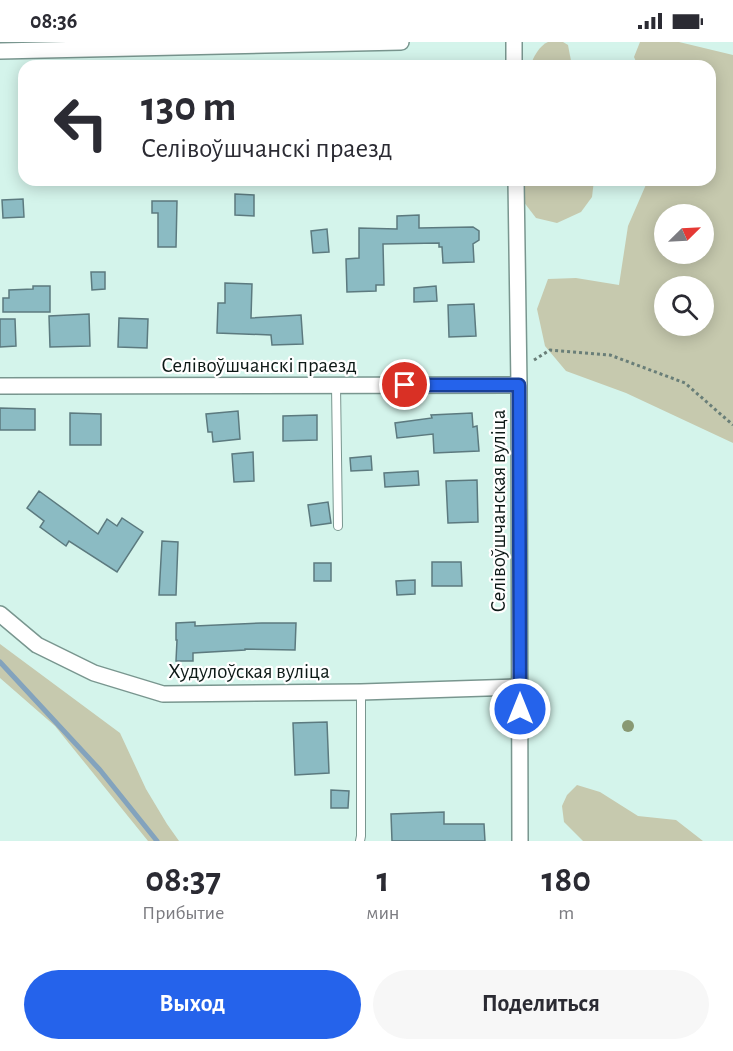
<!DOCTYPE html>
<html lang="ru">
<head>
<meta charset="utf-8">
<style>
	body { margin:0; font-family:"Alegreya Sans",sans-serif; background:#f7f7f7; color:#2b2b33; height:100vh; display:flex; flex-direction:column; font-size:22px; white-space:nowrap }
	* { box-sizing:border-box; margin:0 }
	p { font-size:20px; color:#7c7c81 }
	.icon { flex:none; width:33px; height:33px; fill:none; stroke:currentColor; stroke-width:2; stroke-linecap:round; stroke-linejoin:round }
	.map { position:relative; height:799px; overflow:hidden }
	.side { display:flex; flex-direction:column; background:#fff; flex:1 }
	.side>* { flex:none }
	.banner { position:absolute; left:18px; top:18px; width:698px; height:126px; border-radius:18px; box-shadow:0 3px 15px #0003; background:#fff; color:#2b2b33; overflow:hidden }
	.needle { width:39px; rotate:66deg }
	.buttons { position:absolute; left:654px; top:162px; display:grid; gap:12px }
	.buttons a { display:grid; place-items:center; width:60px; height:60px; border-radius:50%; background:#fff; box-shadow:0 3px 15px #0003; font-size:30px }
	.pin { position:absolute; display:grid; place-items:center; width:51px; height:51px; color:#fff; margin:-26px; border:3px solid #fff; border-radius:50%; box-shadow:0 2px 6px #0007 }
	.me { position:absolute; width:66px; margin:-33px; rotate:0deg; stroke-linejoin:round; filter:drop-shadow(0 0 4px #0008) }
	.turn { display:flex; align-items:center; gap:21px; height:126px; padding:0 24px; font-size:27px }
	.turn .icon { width:78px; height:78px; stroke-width:2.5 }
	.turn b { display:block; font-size:42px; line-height:51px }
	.eta { display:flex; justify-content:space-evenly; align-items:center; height:102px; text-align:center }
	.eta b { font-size:36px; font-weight:700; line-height:42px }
	.action { display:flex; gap:12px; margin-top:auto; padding:12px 24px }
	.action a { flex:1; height:69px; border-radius:36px; background:#2563eb; color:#fff; font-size:24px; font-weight:700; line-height:69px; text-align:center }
	.action a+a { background:#f7f7f7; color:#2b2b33 }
	.status { display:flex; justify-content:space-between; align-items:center; height:42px; padding:0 30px; background:#fff; direction:ltr }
	.status svg { height:16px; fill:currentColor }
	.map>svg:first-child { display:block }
	.green { fill:#c6c9ae; fill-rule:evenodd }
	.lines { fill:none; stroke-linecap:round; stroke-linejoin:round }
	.stream { stroke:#83a3bd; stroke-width:5 }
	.building { fill:#8bbbc3; stroke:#5c7a7f; stroke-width:1.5 }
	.lane-casing { stroke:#79968f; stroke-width:10 }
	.street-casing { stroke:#79968f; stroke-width:18 }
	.path { stroke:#697e78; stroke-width:3; stroke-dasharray:3 3; stroke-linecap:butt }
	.lane { stroke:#fff; stroke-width:8 }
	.street { stroke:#fff; stroke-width:15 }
	.tree { fill:#899973 }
	.route-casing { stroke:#184099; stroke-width:15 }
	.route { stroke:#2563eb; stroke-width:10 }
	.labels { text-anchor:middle; stroke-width:4.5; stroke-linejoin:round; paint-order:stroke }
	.street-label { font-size:21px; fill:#0d1916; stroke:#fff }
</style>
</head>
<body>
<div class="status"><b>08:36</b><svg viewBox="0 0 49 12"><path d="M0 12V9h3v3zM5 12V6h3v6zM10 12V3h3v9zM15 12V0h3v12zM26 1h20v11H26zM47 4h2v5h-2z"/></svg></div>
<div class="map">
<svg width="733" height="799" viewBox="0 0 733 799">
	<rect width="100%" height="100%" fill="#d4f4eb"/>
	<g class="green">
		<path d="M548,0H563L568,3L572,24H531C532,16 540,3 548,0Z"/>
		<path d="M640,0H679L733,13V401L626,351L566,329L545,304L537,267L548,237L576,236L619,243L628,184L648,138H710V24H638L634,15ZM704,172V212H664V172ZM704,244V284H664V244Z"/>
		<path d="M523,138H594L592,155L581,170L557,181L536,176L523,159Z"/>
		<path d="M0,602L120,691L146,747L167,782L179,799H148L55,684L0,636Z"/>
		<path d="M577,743L600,750L638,774L676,778L703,799H583L564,780L562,764L567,753Z"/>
	</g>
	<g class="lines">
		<path class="stream" d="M0,620L100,728L157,799"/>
	</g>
	<g class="building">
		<path d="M235,152L254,153V174L235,173Z"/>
		<path d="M23,157L24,175L3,176L2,158Z"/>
		<path d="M152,159H177L176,205H158V171H152Z"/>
		<path d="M419,173V186L473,185L479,189V198L473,202L474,220L443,221L442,205H439V201L383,202L384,243H376V249L347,250L346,217L359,216V186L397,187V174Z"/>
		<path d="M327,187L329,210L313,211L311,189Z"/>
		<path d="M91,230H105V247L92,248Z"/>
		<path d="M225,241L252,242L251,276L301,273L303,302L272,303L271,293L217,291L218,261H225Z"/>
		<path d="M33,244H50V270H3V256H9V248L33,247Z"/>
		<path d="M436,244L437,259L414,260V246Z"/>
		<path d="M474,262L476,294L449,295L448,263Z"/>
		<path d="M89,272L90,304L50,305L49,274Z"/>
		<path d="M119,276L148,277L147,306L118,305Z"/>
		<path d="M0,277H15L16,304L0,305Z"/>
		<path d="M0,366L35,367V388H0Z"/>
		<path d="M238,369L240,397L213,400L212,390H208L206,372Z"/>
		<path d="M70,371L101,372V403H70Z"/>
		<path d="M472,371L473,385L477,384L479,409L434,411L433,392L397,396L395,381L432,376L431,373Z"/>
		<path d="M317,373V398L283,399V374Z"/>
		<path d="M253,410L254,439L234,440L232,412Z"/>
		<path d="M371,414L372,428L351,429L350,416Z"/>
		<path d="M418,429L419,443L385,445L384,431Z"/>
		<path d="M477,438L478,480L448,481L446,439Z"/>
		<path d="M39,449L98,492L107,477L117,484L122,476L143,490L117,530L69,499L66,504L40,485L44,479L27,466Z"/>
		<path d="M328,460L331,481L311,484L308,463Z"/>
		<path d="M162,499L178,500L176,553H159Z"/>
		<path d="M432,520H461L462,544H432Z"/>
		<rect x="314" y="521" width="17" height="18"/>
		<path d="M415,538V552L397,553L396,539Z"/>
		<path d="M195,580V584L262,581H296L295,608L245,607V608L193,611V619H176L177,598H176V581Z"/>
		<path d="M327,680L329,731L295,733L293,681Z"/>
		<path d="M331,748L349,749L348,766H331Z"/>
		<path d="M444,770V782H484L485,799H392L391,772Z"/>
	</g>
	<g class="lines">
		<g class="lane-casing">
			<g id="lane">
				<path d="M336,343L338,484"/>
				<path d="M360,799L361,794V650"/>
			</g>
		</g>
		<g class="street-casing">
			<g id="street">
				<path d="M514,0V24"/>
				<path d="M0,9L401,0"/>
				<path d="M516,138L519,343L520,799"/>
				<path d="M0,344L519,343"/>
				<path d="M0,572L37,603L94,631L163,652L361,650L520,645"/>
			</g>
		</g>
		<path class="path" d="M534,318L550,308L610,313L685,341L733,383"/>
		<use href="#lane" class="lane"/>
		<use href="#street" class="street"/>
	</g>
	<circle class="tree" cx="628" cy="684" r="6"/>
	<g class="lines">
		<g class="route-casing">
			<path id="route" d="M405,343H519L520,667"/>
		</g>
		<use href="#route" class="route"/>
	</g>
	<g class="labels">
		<g class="street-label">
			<text x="259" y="330">Селівоўшчанскі праезд</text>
			<text transform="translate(498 469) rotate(-90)" y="7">Селівоўшчанская вуліца</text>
			<text x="249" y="636">Худулоўская вуліца</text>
		</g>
	</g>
</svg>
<div class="buttons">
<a><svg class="needle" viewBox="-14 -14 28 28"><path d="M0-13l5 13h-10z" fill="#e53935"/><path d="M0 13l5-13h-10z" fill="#7c7c81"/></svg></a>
<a><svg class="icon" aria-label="search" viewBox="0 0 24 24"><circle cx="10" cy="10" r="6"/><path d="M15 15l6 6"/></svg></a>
</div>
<div class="pin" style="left:405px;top:343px;background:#d93025"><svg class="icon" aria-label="arrive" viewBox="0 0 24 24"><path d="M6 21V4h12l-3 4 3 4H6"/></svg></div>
<svg class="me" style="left:520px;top:667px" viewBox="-20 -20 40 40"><circle r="17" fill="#2563eb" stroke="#fff" stroke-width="3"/><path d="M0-11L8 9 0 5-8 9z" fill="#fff"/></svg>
<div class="banner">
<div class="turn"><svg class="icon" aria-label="left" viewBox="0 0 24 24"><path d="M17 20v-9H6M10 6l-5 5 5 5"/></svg><div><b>130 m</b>Селівоўшчанскі праезд</div></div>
</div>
</div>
<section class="side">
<div class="eta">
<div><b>08:37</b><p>Прибытие</p></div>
<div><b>1</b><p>мин</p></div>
<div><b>180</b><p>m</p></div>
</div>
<div class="action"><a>Выход</a><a>Поделиться</a></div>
</section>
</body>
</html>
